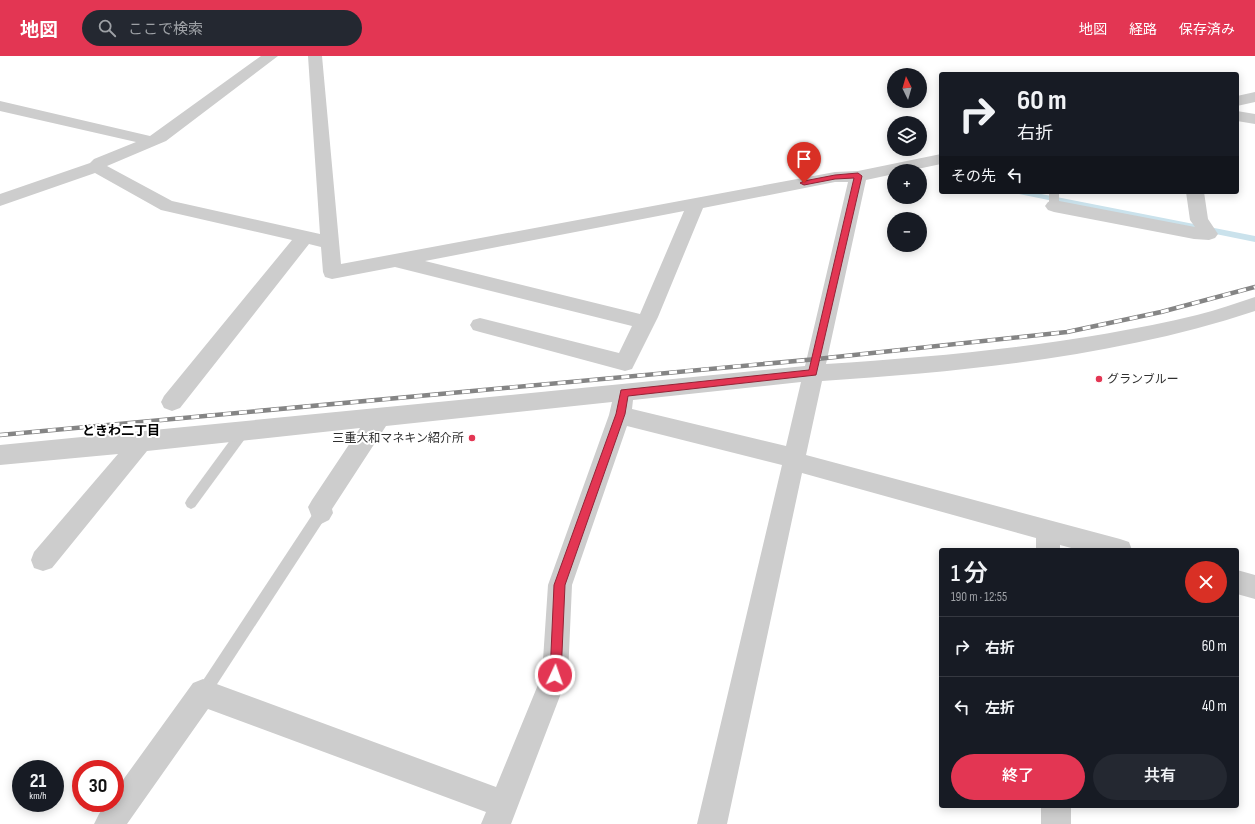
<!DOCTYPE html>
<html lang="ja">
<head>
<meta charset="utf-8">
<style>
	body { margin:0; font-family:"Sofia Sans Condensed","Noto Sans JP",sans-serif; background:#242831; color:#f1f3f6; height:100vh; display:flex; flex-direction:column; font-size:15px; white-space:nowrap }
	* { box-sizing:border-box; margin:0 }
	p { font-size:13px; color:#9ea1a6 }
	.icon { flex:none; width:22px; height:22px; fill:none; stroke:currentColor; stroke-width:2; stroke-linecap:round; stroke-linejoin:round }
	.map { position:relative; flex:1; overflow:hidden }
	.panel { position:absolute; left:939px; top:492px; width:300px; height:260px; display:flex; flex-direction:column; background:#171b24; border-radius:4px; box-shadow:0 2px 10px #0003 }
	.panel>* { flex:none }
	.banner { position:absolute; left:939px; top:16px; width:300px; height:122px; border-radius:4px; box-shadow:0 2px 10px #0003; background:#171b24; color:#f1f3f6; overflow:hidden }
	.needle { width:26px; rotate:355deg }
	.fabs { position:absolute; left:887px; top:12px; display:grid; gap:8px }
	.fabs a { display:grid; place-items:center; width:40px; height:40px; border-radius:50%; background:#171b24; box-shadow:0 2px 10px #0003; font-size:20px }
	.speed { position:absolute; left:12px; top:704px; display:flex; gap:8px; font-size:20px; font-weight:700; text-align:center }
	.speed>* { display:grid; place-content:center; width:52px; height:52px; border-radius:50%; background:#171b24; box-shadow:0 2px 10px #0003; line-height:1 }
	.speed small { font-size:10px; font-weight:400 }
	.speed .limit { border:6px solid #d22; background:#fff; color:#111 }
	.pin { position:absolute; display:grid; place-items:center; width:34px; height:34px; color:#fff; margin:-41px -17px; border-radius:50% 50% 50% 0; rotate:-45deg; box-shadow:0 0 4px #0007 }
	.pin .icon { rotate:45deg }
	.me { position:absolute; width:44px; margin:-22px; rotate:3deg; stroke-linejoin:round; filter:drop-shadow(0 0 3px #0008) }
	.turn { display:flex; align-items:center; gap:14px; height:84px; padding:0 12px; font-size:18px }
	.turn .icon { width:52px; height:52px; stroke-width:2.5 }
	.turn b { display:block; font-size:28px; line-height:34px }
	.then { display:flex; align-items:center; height:38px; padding:0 12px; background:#0003; gap:8px; font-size:15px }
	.round { display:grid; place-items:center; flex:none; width:42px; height:42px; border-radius:21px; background:#242831 }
	.summary { display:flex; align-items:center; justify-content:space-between; height:68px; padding:0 12px }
	h1 { font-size:24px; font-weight:600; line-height:30px }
	.primary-button { display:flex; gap:8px; margin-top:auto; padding:8px 12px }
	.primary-button a { flex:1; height:46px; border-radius:24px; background:#e33653; color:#fff; font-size:16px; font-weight:600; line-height:46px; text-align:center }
	.primary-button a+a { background:#242831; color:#f1f3f6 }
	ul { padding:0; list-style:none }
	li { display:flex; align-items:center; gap:12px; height:60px; padding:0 12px; border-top:1px solid #363941 }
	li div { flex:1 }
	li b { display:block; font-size:15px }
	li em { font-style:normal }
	header { display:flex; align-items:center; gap:24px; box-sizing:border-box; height:56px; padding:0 20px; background:#e33653; color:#fff }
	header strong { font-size:19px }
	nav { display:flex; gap:22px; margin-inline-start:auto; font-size:14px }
	.search { width:280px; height:36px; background:#242831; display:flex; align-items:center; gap:10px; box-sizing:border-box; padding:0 14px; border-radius:22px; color:#9ea1a6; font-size:15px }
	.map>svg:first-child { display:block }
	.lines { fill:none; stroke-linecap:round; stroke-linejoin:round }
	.stream { fill:#cae2ec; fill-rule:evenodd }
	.service { fill:#cdcdcd; fill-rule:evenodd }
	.minor { fill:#cdcdcd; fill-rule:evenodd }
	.rail-casing { stroke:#858585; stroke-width:4.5 }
	.rail { stroke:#fff; stroke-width:3; stroke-dasharray:8; stroke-linecap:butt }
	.route { fill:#e33653; stroke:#942336 }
	.poi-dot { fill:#e33653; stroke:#fff; stroke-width:1.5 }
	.labels { text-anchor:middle; stroke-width:4; stroke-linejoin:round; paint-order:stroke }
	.poi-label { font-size:12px; fill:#303030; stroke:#fff; text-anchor:start }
	.neighbourhood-label { font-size:13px; font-weight:bold; fill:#000; stroke:#fff }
</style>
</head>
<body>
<header>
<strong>地図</strong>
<div class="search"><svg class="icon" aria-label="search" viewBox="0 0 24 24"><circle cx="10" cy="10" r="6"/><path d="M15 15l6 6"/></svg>ここで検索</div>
<nav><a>地図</a><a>経路</a><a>保存済み</a></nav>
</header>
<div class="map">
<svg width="1255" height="768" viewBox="0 0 1255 768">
	<rect width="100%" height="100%" fill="#fff"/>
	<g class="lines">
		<path class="stream" d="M1016,136H1031L1255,180V186L1019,138Z"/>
		<g class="service">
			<path d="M1049,136H1059V150L1057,152L1054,153L1049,150Z"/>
			<path d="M243,371L247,372L249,376L247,380L195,451L191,453L187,451L185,447L187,443L239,372Z"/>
			<path d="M321,451L326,453L327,457L326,461L208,642L203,644L198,642L196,637L198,632L316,453Z"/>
		</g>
		<g class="minor">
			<path d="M261,0H278L166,85L107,110L172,145L320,178L308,0H322L341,208L835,116L858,115L941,98V108L908,115H894V118L866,124L826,308C950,300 1076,288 1197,259C1217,254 1236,247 1255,241V255C1116,301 968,315 822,325L806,399L1120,483L1129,486L1132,494H1079L1060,489V494H1036V482L802,417L727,768H697L782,409L627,370L572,529L568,619L511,768H481L486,756L208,653L127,768H94L99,758L106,747H115V735L193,627L203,623L496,731L542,619L548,529L609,359L612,346L386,370L332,453L333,457L329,464L321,468L313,464L308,451L312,444L360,372L147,395L52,512L43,515L34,512L31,504L34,496L118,398L0,409V389L805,310L848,126H835L703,152L658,261L632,313L625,315L480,276L473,274L470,269L473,264L480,262L619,297L632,270L395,211L332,223L325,221L323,216L321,191L309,188L180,352L172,355L164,352L161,346L164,340L292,184L161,154L95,117L0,150V138L90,107L94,103L136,86L0,55V45L150,80ZM684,155L640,258L425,205ZM801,326L786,390L632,353L633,344Z"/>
			<path d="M1255,36V46L1237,50V40Z"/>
			<path d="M1237,55L1255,58V68L1237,65Z"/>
			<path d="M1186,136H1204L1208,163L1218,178L1215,182L1209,184L1194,183L1054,156L1048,154L1045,150L1048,146L1054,144L1195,171L1190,164Z"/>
			<path d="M1237,514L1255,519V543L1237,538Z"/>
			<rect x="1041" y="750" width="30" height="18"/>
		</g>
		<g class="rail-casing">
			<path id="rail" d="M0,379L817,303L1067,276L1161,256L1255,231"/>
		</g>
		<use href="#rail" class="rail"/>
	</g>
	<path class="route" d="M858,117L862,120L816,319L628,340L625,358L565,529L561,619L559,623L555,624L551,623L550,619L554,529L616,358L621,334L809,314L854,122L835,123L804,129L800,127L804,125L835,119Z"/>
	<g class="poi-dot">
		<circle cx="1099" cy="323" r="4"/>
		<circle cx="472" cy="382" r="4"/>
	</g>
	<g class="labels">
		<g class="poi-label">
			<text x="1107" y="327">グランブルー</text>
			<text x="464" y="386" text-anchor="end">三重大和マネキン紹介所</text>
		</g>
		<g class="neighbourhood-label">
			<text x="121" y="379">ときわ二丁目</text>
		</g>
	</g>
</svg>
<div class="fabs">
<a><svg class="needle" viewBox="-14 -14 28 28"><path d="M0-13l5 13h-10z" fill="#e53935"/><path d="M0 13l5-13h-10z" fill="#9ea1a6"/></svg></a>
<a><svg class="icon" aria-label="layers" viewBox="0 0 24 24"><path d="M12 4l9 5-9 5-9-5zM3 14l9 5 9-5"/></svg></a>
<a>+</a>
<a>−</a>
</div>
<div class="speed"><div>21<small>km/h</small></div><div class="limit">30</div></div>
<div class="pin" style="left:804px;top:127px;background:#d93025"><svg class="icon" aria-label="arrive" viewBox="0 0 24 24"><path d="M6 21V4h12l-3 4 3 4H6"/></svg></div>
<svg class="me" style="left:555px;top:619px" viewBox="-20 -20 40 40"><circle r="17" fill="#e33653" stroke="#fff" stroke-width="3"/><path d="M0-11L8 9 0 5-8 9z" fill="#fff"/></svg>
<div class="banner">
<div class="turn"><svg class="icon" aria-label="right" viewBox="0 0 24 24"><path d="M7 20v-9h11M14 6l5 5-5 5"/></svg><div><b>60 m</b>右折</div></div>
<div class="then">その先<svg class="icon" aria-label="left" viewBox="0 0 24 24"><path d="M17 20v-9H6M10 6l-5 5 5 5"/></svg></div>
</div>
<section class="panel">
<div class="summary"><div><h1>1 分</h1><p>190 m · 12:55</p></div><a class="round" style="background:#d93025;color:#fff"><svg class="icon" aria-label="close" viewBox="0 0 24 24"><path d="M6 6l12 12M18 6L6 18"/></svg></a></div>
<ul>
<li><svg class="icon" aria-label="right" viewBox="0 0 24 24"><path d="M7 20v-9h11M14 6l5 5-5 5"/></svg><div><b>右折</b></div><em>60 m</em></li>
<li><svg class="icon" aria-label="left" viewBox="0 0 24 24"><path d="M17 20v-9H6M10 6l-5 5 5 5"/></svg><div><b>左折</b></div><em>40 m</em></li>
</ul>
<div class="primary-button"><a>終了</a><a>共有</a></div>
</section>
</div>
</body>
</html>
